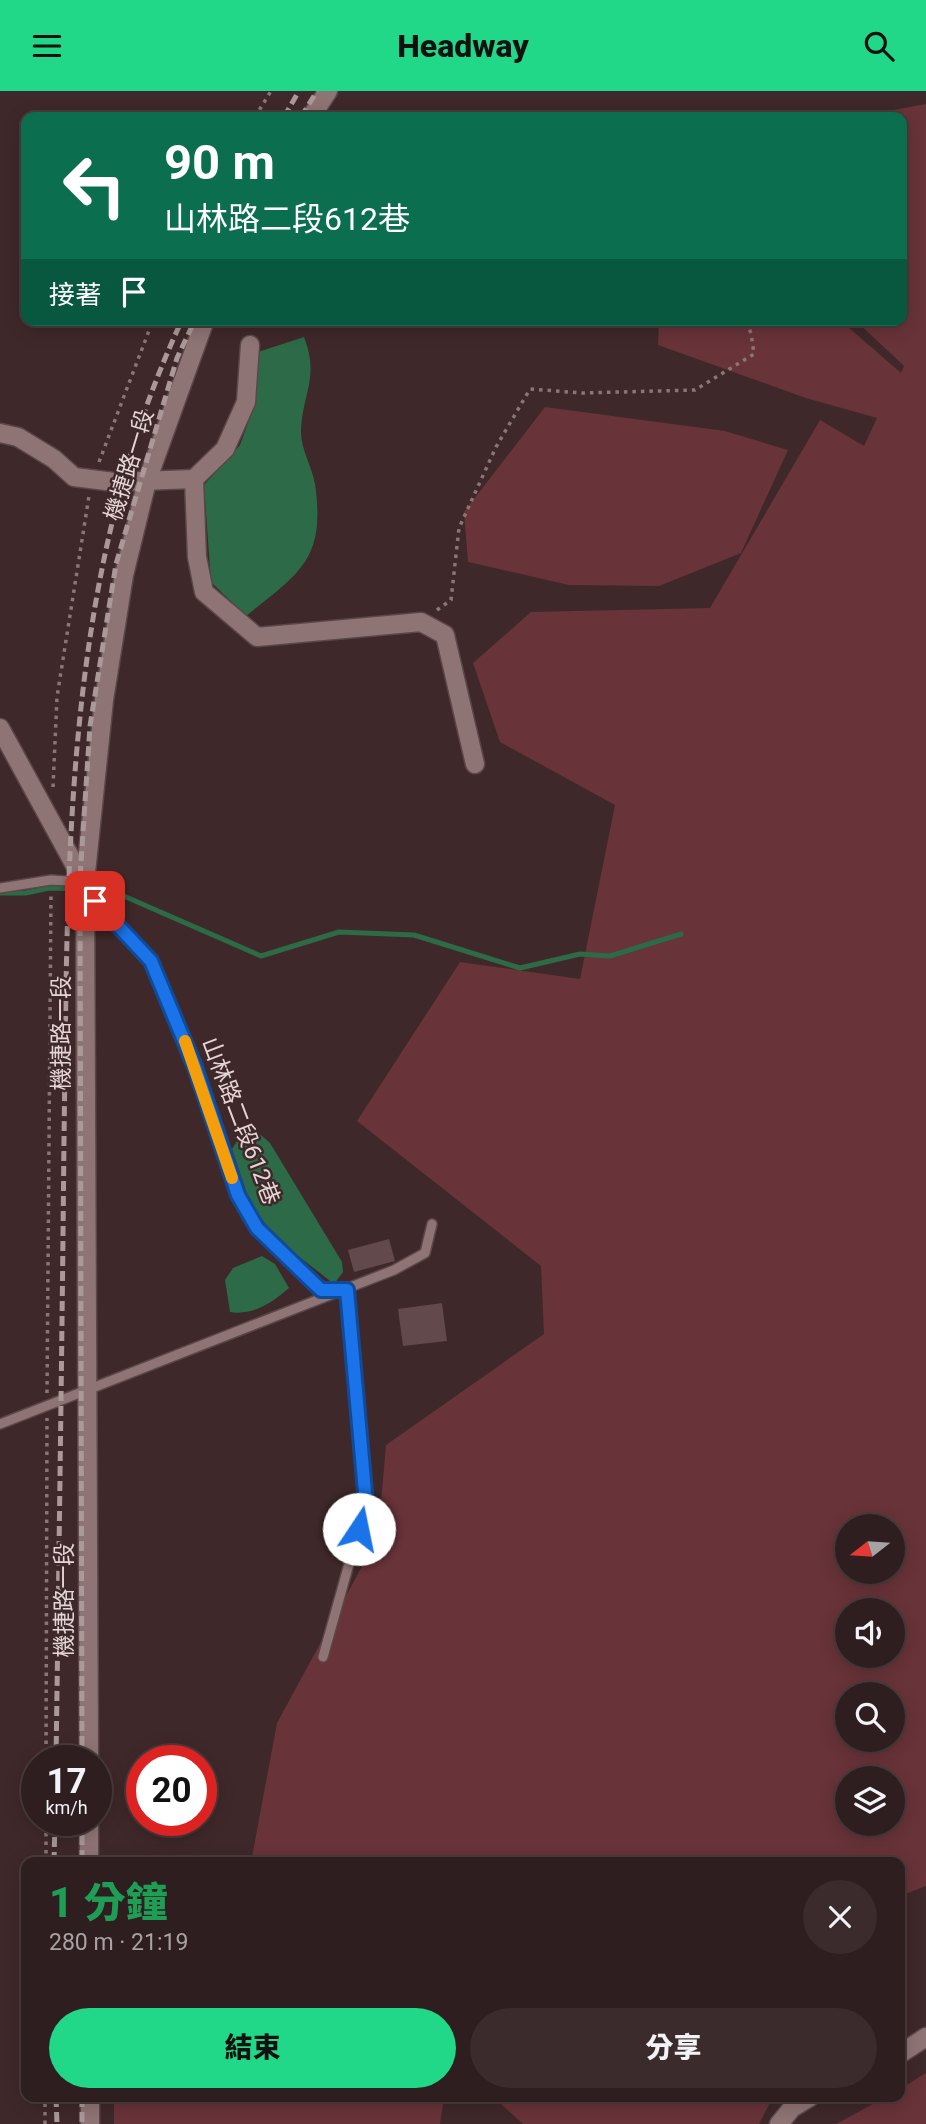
<!DOCTYPE html>
<html lang="zh-TW">
<head>
<meta charset="utf-8">
<style>
	body { margin:0; font-family:Roboto,"Noto Sans TC",sans-serif; background:#3b2b2c; color:#f1f3f6; height:100vh; display:flex; flex-direction:column; font-size:26px; white-space:nowrap }
	* { box-sizing:border-box; margin:0 }
	p { font-size:23px; color:#a7a2a4 }
	.icon { flex:none; width:38px; height:38px; fill:none; stroke:currentColor; stroke-width:2; stroke-linecap:round; stroke-linejoin:round }
	.map { position:relative; flex:1; overflow:hidden }
	.drawer { position:absolute; left:21px; top:1766px; width:884px; height:245px; display:flex; flex-direction:column; background:#2f1e1f; border-radius:14px; box-shadow:0 4px 18px #0003,0 0 0 2px #4a3c3d }
	.drawer>* { flex:none }
	.hud { position:absolute; left:21px; top:21px; width:886px; height:214px; border-radius:14px; box-shadow:0 4px 18px #0003,0 0 0 2px #4a3c3d; background:#0b6e4f; color:#fff; overflow:hidden }
	.needle { width:46px; rotate:253deg }
	.fabs { position:absolute; left:835px; top:1423px; display:grid; gap:14px }
	.fabs a { display:grid; place-items:center; width:70px; height:70px; border-radius:50%; background:#2f1e1f; box-shadow:0 4px 18px #0003,0 0 0 2px #4a3c3d; font-size:35px }
	.speed { position:absolute; left:21px; top:1654px; display:flex; gap:14px; font-size:35px; font-weight:700; text-align:center }
	.speed>* { display:grid; place-content:center; width:91px; height:91px; border-radius:50%; background:#2f1e1f; box-shadow:0 4px 18px #0003,0 0 0 2px #4a3c3d; line-height:1 }
	.speed small { font-size:18px; font-weight:400 }
	.speed .limit { border:10px solid #d22; background:#fff; color:#111 }
	.pin { position:absolute; display:grid; place-items:center; width:60px; height:60px; color:#fff; margin:-30px; border-radius:14px; box-shadow:0 4px 10px #0006 }
	.me { position:absolute; width:77px; margin:-38px; rotate:11deg; stroke-linejoin:round; filter:drop-shadow(0 0 5px #0008) }
	.turn { display:flex; align-items:center; gap:24px; height:147px; padding:0 28px; font-size:32px }
	.turn .icon { width:91px; height:91px; stroke-width:2.5 }
	.turn b { display:block; font-size:49px; line-height:60px }
	.then { display:flex; align-items:center; height:66px; padding:0 28px; background:#0003; gap:14px; font-size:26px }
	.round { display:grid; place-items:center; flex:none; width:74px; height:74px; border-radius:37px; background:#3b2b2c }
	.overview { display:flex; align-items:center; justify-content:space-between; height:119px; padding:0 28px }
	h1 { font-size:42px; font-weight:800; line-height:52px; color:#1e9e55 }
	.cta { display:flex; gap:14px; margin-top:auto; padding:14px 28px }
	.cta a { flex:1; height:80px; border-radius:42px; background:#20d887; color:#111; font-size:28px; font-weight:800; line-height:80px; text-align:center }
	.cta a+a { background:#3b2b2c; color:#f1f3f6 }
	header { display:flex; justify-content:space-between; align-items:center; height:91px; padding:0 28px; background:#20d887; color:#111; font-size:32px; font-weight:800 }
	.map>svg:first-child { display:block }
	.green { fill:#683339; fill-rule:evenodd }
	.water { fill:#2c6a48 }
	.lines { fill:none; stroke-linecap:round; stroke-linejoin:round }
	.stream { stroke:#2c6a48; stroke-width:5 }
	.building { fill:#62494b }
	.lane-casing { stroke:#5b4749; stroke-width:12 }
	.street-casing { stroke:#5b4749; stroke-width:21 }
	.path { stroke:#8a7677; stroke-width:3.5; stroke-dasharray:3.5 5; stroke-linecap:butt }
	.lane { stroke:#8f7475; stroke-width:9 }
	.street { stroke:#8f7475; stroke-width:18 }
	.rail { stroke:#ab999a; stroke-width:5; stroke-dasharray:10 5; stroke-linecap:butt }
	.route-casing { stroke:#114b97; stroke-width:18 }
	.route { stroke:#1a73e8; stroke-width:12 }
	.slow { stroke:#f59e0b; stroke-width:12 }
	.labels { text-anchor:middle; stroke-width:5; stroke-linejoin:round; paint-order:stroke }
	.street-label { font-size:23px; fill:#e5d5d6; stroke:#3f2829 }
</style>
</head>
<body>
<header><svg class="icon" aria-label="menu" viewBox="0 0 24 24"><path d="M4 6h16M4 12h16M4 18h16"/></svg>Headway<svg class="icon" aria-label="search" viewBox="0 0 24 24"><circle cx="10" cy="10" r="6"/><path d="M15 15l6 6"/></svg></header>
<div class="map">
<svg width="926" height="2033" viewBox="0 0 926 2033">
	<rect width="100%" height="100%" fill="#3f2829"/>
	<g class="green">
		<path d="M926,13V1795L900,1805V1771H251L277,1632L378,1446L386,1354L544,1243L541,1175L357,1030L460,871L580,888L615,714L500,651L473,572L531,521L710,517L820,329L864,355L877,327L806,307L658,254L659,229H840L901,282L904,275L855,229H901V26H855ZM847,1435H892V1480H847ZM847,1519H892V1564H847ZM847,1603H892V1648H847ZM847,1687H892V1732H847Z"/>
		<path d="M545,316L725,340L788,359L741,462L659,495L569,494L468,471L464,421Z"/>
		<path d="M926,1982V2033H836L886,2006H900V1998Z"/>
		<path d="M114,2006H444L440,2033H114Z"/>
		<path d="M493,2006H773L759,2033H523Z"/>
	</g>
	<g class="water">
		<path d="M304,246C320,287 302,302 301,341C301,358 312,376 315,393C326,469 299,482 246,525L211,491L204,394L240,354L254,315L258,261Z"/>
		<path d="M254,1038L270,1052L342,1171L343,1181L334,1193L284,1154L252,1118L232,1058L239,1047Z"/>
		<path d="M262,1165L275,1173L289,1197C273,1211 253,1225 230,1221L225,1189L233,1177Z"/>
	</g>
	<g class="lines">
		<path class="stream" d="M0,802H26L49,797L110,799L261,865L339,841L414,844L520,877L580,863L610,865L681,843"/>
	</g>
	<g class="building">
		<path d="M389,1148L395,1170L354,1181L348,1159Z"/>
		<path d="M442,1212L447,1250L403,1255L398,1218Z"/>
	</g>
	<g class="lines">
		<g class="lane-casing">
			<g id="lane">
				<path d="M0,797L51,789L83,791"/>
				<path d="M95,810L151,870L196,976L238,1104L257,1137L321,1199H347L366,1412L323,1566"/>
				<path d="M0,1333L394,1179L425,1162L432,1133"/>
			</g>
		</g>
		<g class="street-casing">
			<g id="street">
				<path d="M311,26L328,0"/>
				<path d="M0,342L18,346L54,368L74,386L114,391L194,388"/>
				<path d="M194,388L197,466L204,501L257,546L421,531L445,544L475,673"/>
				<path d="M194,388L225,358L246,311L250,254"/>
				<path d="M0,637L84,791"/>
				<path d="M89,1670L85,791L104,609L124,484L147,390L205,229"/>
				<path d="M89,1729V1771"/>
				<path d="M900,1963L926,1946"/>
				<path d="M90,2006V2033"/>
				<path d="M779,2033L792,2017L810,2006"/>
			</g>
		</g>
		<g class="path">
			<path d="M255,26L271,0"/>
			<path d="M99,371L153,229"/>
			<path d="M437,519L451,509L459,437L496,356L530,298L582,302L695,299L754,263L751,242L745,229"/>
			<path d="M53,696L57,606L89,405"/>
			<path d="M47,1302L51,802"/>
			<path d="M46,1670L47,1327"/>
			<path d="M46,1771V1729"/>
			<path d="M45,2033V2006"/>
		</g>
		<use href="#lane" class="lane"/>
		<use href="#street" class="street"/>
		<g class="rail">
			<path d="M284,26L299,0"/>
			<path d="M301,26L317,0"/>
			<path d="M56,1670C59,1462 62,1255 64,1048C68,771 62,485 182,229"/>
			<path d="M82,1670L80,787L90,635L116,473L177,267L195,229"/>
			<path d="M82,1729V1771"/>
			<path d="M54,1771L55,1729"/>
			<path d="M56,2006L57,2033"/>
			<path d="M82,2006V2033"/>
		</g>
	</g>
	<g class="lines">
		<g class="route-casing">
			<path id="route" d="M95,810L151,870L195,976L238,1104L257,1137L321,1199H347L366,1412L359,1438"/>
		</g>
		<use href="#route" class="route"/>
		<path class="slow" d="M185,950L232,1087"/>
	</g>
	<g class="labels">
		<g class="street-label">
			<text transform="translate(129 374) rotate(-73)" y="8">機捷路一段</text>
			<text transform="translate(61 942) rotate(-90)" y="8">機捷路一段</text>
			<text transform="translate(241 1030) rotate(69)" y="8">山林路二段612巷</text>
			<text transform="translate(64 1509) rotate(-90)" y="8">機捷路一段</text>
		</g>
	</g>
</svg>
<div class="fabs">
<a><svg class="needle" viewBox="-14 -14 28 28"><path d="M0-13l5 13h-10z" fill="#e53935"/><path d="M0 13l5-13h-10z" fill="#a7a2a4"/></svg></a>
<a><svg class="icon" aria-label="sound" viewBox="0 0 24 24"><path d="M4 9h4l5-4v14l-5-4H4zM17 9q2 3 0 6"/></svg></a>
<a><svg class="icon" aria-label="search" viewBox="0 0 24 24"><circle cx="10" cy="10" r="6"/><path d="M15 15l6 6"/></svg></a>
<a><svg class="icon" aria-label="layers" viewBox="0 0 24 24"><path d="M12 4l9 5-9 5-9-5zM3 14l9 5 9-5"/></svg></a>
</div>
<div class="speed"><div>17<small>km/h</small></div><div class="limit">20</div></div>
<div class="pin" style="left:95px;top:810px;background:#d93025"><svg class="icon" aria-label="arrive" viewBox="0 0 24 24"><path d="M6 21V4h12l-3 4 3 4H6"/></svg></div>
<svg class="me" style="left:359px;top:1438px" viewBox="-20 -20 40 40"><circle r="19" fill="#fff"/><path d="M0-13L10 11 0 6-10 11z" fill="#1a73e8"/></svg>
<div class="hud">
<div class="turn"><svg class="icon" aria-label="left" viewBox="0 0 24 24"><path d="M17 20v-9H6M10 6l-5 5 5 5"/></svg><div><b>90 m</b>山林路二段612巷</div></div>
<div class="then">接著<svg class="icon" aria-label="arrive" viewBox="0 0 24 24"><path d="M6 21V4h12l-3 4 3 4H6"/></svg></div>
</div>
<section class="drawer">
<div class="overview"><div><h1>1 分鐘</h1><p>280 m · 21:19</p></div><a class="round"><svg class="icon" aria-label="close" viewBox="0 0 24 24"><path d="M6 6l12 12M18 6L6 18"/></svg></a></div>
<div class="cta"><a>結束</a><a>分享</a></div>
</section>
</div>
</body>
</html>
